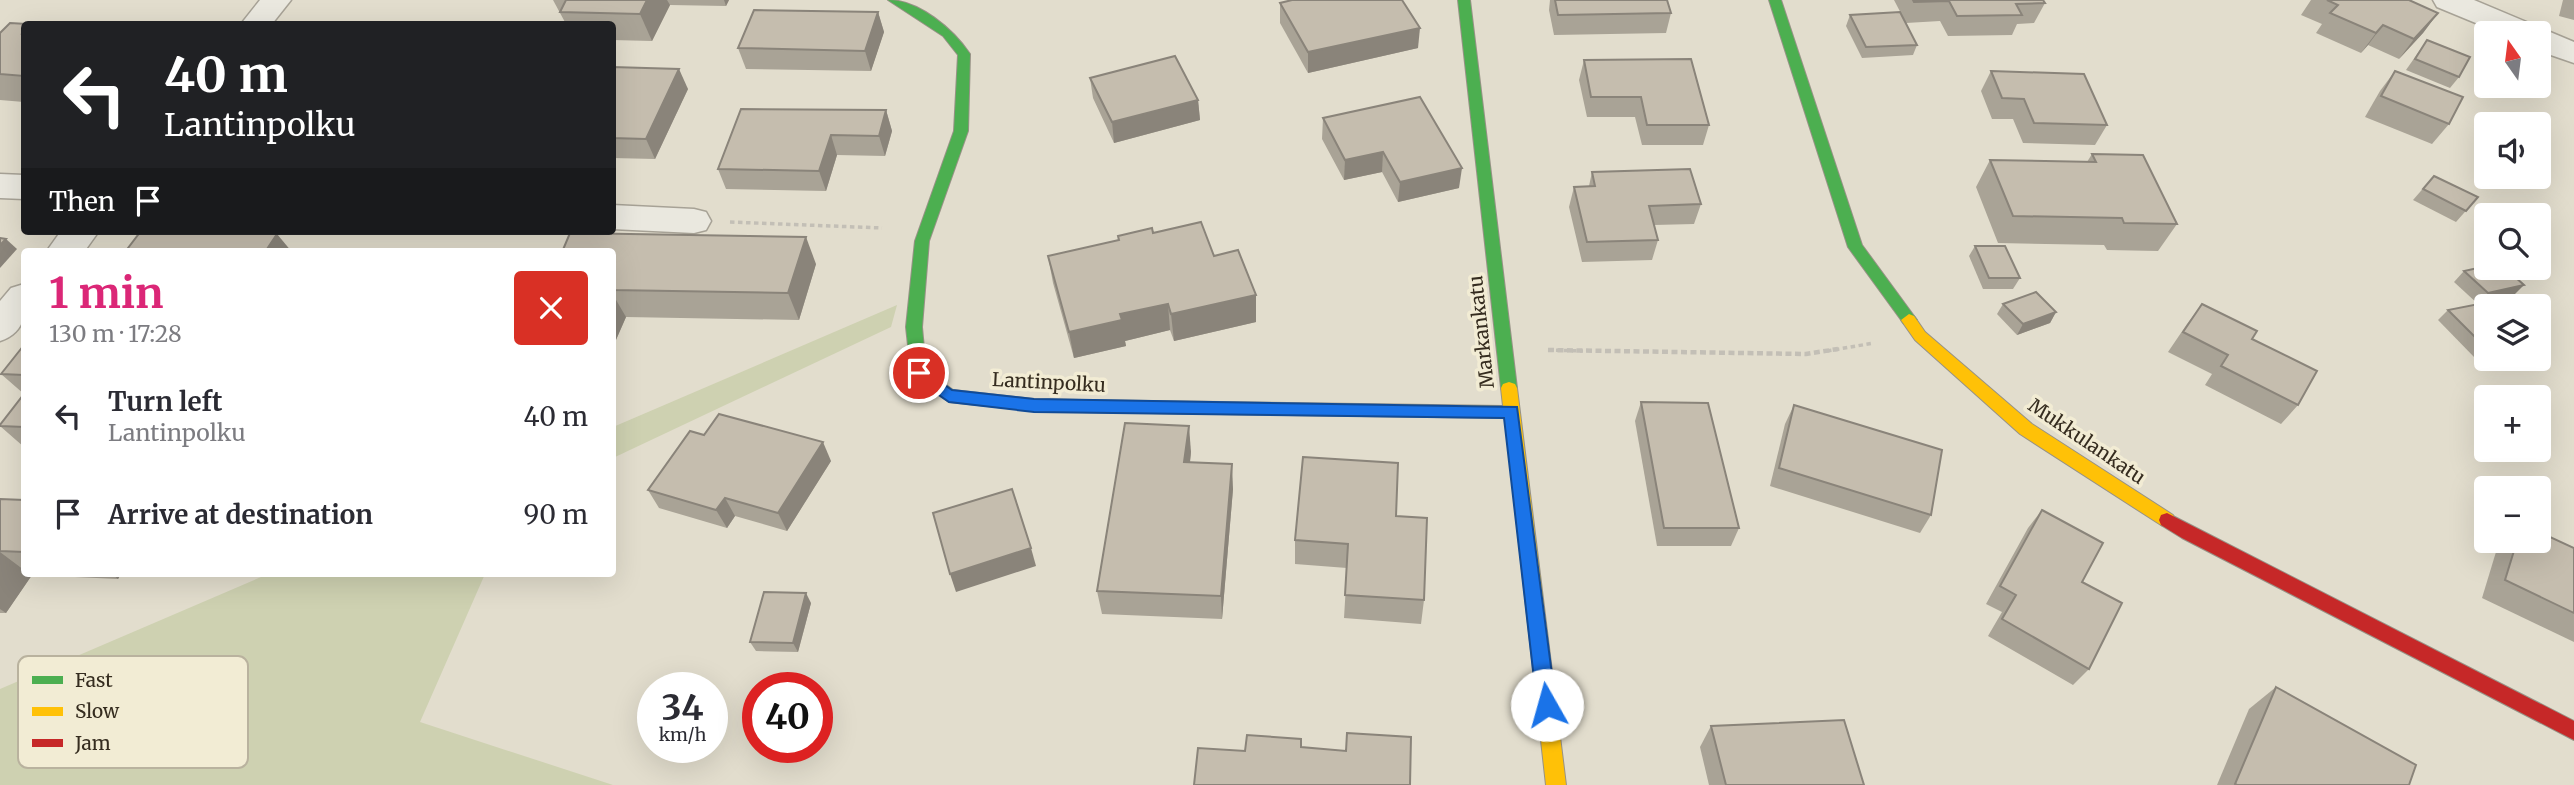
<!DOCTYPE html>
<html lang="en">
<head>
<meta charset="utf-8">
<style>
	body { margin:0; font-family:Merriweather,serif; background:#f7f7f7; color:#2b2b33; height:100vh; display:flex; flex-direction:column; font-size:26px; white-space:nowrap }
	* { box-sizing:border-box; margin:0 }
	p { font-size:23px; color:#7c7c81 }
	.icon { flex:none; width:38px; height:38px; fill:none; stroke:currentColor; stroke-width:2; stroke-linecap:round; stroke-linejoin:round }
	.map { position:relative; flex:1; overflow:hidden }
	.drawer { position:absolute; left:21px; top:248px; width:595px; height:329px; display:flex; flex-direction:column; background:#fff; border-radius:7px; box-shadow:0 7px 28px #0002 }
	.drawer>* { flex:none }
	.top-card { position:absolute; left:21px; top:21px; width:595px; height:214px; border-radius:7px; box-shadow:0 7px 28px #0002; background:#202124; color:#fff; overflow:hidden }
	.needle { width:46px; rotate:346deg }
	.buttons { position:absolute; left:2474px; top:21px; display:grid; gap:14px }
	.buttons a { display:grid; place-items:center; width:77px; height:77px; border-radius:7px; background:#fff; box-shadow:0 7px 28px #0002; font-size:35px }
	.speed { position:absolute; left:637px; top:672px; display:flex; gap:14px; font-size:35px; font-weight:700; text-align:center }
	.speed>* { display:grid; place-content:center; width:91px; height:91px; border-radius:50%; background:#fff; box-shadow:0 7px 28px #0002; line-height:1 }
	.speed small { font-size:18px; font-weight:400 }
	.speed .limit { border:10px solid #d22; background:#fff; color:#111 }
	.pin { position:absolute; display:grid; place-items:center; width:60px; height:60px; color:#fff; margin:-30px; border:4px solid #fff; border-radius:50%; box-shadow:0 2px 7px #0007 }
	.me { position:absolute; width:77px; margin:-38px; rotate:353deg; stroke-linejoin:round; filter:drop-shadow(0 0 5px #0008) }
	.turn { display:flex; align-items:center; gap:24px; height:147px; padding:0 28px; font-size:32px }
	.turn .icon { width:91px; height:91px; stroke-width:2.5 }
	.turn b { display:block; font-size:49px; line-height:60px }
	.then { display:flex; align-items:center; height:66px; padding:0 28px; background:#0003; gap:14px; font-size:26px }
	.round { display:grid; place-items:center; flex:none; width:74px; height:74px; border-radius:7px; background:#f7f7f7 }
	.head { display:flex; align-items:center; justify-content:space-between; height:119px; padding:0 28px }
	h1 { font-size:42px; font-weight:700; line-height:52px; color:#db2777 }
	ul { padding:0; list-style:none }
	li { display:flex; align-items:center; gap:21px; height:98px; padding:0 28px }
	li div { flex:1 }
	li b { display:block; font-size:26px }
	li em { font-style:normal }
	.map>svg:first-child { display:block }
	.green { fill:#ced1b1 }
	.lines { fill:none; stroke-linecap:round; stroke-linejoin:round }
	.street-casing { stroke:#a7a296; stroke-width:3 }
	.fast-casing { stroke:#979286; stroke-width:2 }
	.slow-casing { stroke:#979286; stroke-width:2 }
	.jam-casing { stroke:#979286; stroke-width:2 }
	.path-far1 { stroke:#c3bfb6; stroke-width:3.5; stroke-dasharray:4.5 3.5; stroke-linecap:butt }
	.path { stroke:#c3bfb6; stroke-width:4.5; stroke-dasharray:6 3.5; stroke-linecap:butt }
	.street { fill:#eae8df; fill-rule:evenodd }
	.fast { fill:#4caf50; fill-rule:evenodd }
	.slow { fill:#ffc107; fill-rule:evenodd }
	.jam { fill:#c62828; fill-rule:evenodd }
	.wall { fill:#a9a396 }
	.shaded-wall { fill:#8a847a }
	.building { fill:#c5bdae; stroke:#8a847a; stroke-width:2 }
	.route { fill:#1a73e8; stroke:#114b97; stroke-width:2 }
	.labels { text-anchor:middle; stroke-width:7; stroke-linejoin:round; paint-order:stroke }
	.street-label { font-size:19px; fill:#352c1f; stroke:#f2ecd4 }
	.key { fill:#f2ecd4; stroke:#b9b29e; stroke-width:2 }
	.key-label { font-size:19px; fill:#352c1f }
</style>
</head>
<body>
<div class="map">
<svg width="2574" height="785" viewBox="0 0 2574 785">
	<rect width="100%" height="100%" fill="#e2ddcd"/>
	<g class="green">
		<path d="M897,305L891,327L613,458V427Z"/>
		<path d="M268,574H485L420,722L613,785H0V689Z"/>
	</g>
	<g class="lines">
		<g class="street-casing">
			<g id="street">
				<path d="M260,0H291L272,24H241Z"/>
				<path d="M2433,0H2474L2574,42V63L2539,51V33H2500L2437,7Z"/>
				<path d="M0,174L24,175V199L0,198Z"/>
				<path d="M612,205L694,209L706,212L711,221L706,230L694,233L612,229Z"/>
				<path d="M61,231H99L84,252H46Z"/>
				<path d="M24,284C26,309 28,332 0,341V301L11,288Z"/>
			</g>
		</g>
		<g class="fast-casing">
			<g id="fast">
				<path d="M888,0C919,0 953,29 970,54L968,131L929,241L922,327L926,370L953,390L1034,399L1082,400L1088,402L1090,406L1088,410L1034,411L949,402L913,377L911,373L906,327L915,241L954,131L958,55L943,36Z"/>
				<path d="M1458,0H1470L1517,388L1515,392H1503L1501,388Z"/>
				<path d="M1769,0H1781L1862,245L1914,316L1917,320L1914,324H1904L1848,247Z"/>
			</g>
		</g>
		<g class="slow-casing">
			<g id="slow">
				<path d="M1909,314L1914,316L1925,332L2032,424L2173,515L2175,520L2173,525L2167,527L2161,525L2020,434L1915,340L1901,320Z"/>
				<path d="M1509,382L1515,384L1517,388L1566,785H1546L1505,418L1082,412L1076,410L1074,406L1076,402L1082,400L1503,406L1501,388L1503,384Z"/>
			</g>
		</g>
		<g class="jam-casing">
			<path id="jam" d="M2167,513L2574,721V740L2182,538L2161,525L2159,520L2161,515Z"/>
		</g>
		<g class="path-far1">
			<path d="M730,222L882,228"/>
			<path d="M1548,350L1583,351"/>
			<path d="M1827,351L1874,343"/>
		</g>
		<path class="path" d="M1548,350L1806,354L1838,349"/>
		<use href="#street" class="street"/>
		<use href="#fast" class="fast"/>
		<use href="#slow" class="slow"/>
		<use href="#jam" class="jam"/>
	</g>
	<g class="wall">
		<path d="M553,0H729L726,6L670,5L652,41L612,40V24H566Z"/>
		<path d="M1550,0H1667L1671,13L1666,33L1554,35L1549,10Z"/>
		<path d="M1894,0H2043L2045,3L2034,23L2017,24L2012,35L1948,36L1940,21L1906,23Z"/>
		<path d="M2311,0H2409L2438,13L2423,33L2399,59L2368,45L2361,53L2316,33L2322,24L2301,15Z"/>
		<path d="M2563,0H2574V20L2559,16Z"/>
		<path d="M1280,3L1418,48L1308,73L1280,23Z"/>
		<path d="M878,12L884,32L871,71L746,69L738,48Z"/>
		<path d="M1850,15L1917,45L1913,55L1862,58L1846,26Z"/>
		<path d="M24,24V102L0,100V33Z"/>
		<path d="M2427,40L2459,77L2450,88L2406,70Z"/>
		<path d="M1584,60L1709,125L1703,145H1642L1635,117H1587L1579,80Z"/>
		<path d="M612,67L688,89L655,159L612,158Z"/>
		<path d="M1991,71L2107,125L2095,145L2023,143L2013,119H1992L1981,91Z"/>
		<path d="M2395,71L2449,124L2432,144L2365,117L2380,91Z"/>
		<path d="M1090,78L1198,100L1200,120L1114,143L1093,98Z"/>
		<path d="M886,110L892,131L885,156L837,155L826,191L726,189L718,169Z"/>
		<path d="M1323,118L1459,188L1398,202L1382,172L1344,180L1322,139Z"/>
		<path d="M2092,154L2177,224L2158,251L2107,250L2104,245L1998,243L1976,187L1990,160L2087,162Z"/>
		<path d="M1592,172L1701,204L1694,224L1654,225L1658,240L1652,260L1582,262L1569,207L1574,187L1589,186Z"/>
		<path d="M2434,176L2478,197L2456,222L2413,200Z"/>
		<path d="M1153,233L1214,256L1256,322L1174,341L1170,330L1125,341L1126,346L1074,358L1053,283L1048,256L1118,240V236Z"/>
		<path d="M1975,246L2020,278L2013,289H1983L1969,256Z"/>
		<path d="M612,252L816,264L799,320L626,317L612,349Z"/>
		<path d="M2464,271L2513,296L2478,304L2454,282Z"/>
		<path d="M2003,304L2056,312L2050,323L2017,335L1997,314Z"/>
		<path d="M2202,304L2252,339L2298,405L2281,424L2205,385L2212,374L2168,352L2187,324Z"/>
		<path d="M2487,306V355L2475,358L2438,320L2448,310Z"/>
		<path d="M24,345V447L0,426L24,394L1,374Z"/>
		<path d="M1641,402L1739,528L1731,546H1657L1635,421Z"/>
		<path d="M1794,405L1931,515L1920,533L1770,486L1785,424Z"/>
		<path d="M704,435L831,461L787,531L735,516L727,528L659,508L648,490Z"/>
		<path d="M1191,452L1190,463L1233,489L1222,619L1102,614L1097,591Z"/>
		<path d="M0,499L24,500V574H121L118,579L32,575L6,613H0Z"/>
		<path d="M2042,510L2082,582L2089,669L2073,685L1988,636L2002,612L1986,604L2028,528Z"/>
		<path d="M1396,516L1424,600L1421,624L1344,618L1347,568L1295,564V540Z"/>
		<path d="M2500,541H2539L2574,548V642L2482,598L2499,542Z"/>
		<path d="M811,603L798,652L756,651L750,642Z"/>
		<path d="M2276,687L2409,785H2217L2249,709Z"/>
		<path d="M1711,726L1864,785H1709L1700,747Z"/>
	</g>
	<g class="shaded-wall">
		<path d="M647,0H667L670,5L652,41L640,14Z"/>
		<path d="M724,0H729L726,6Z"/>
		<path d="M878,12L884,32L871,71L865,51Z"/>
		<path d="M2438,13L2423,33L2399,59L2414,39Z"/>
		<path d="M2383,25L2368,45L2361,53L2376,33Z"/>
		<path d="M1420,28L1418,48L1308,73V52Z"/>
		<path d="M679,69L688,89L655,159L646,139Z"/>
		<path d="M1198,100L1200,120L1114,143L1112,122Z"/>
		<path d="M886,110L892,131L885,156L879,136Z"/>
		<path d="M831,135L837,155L826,191L819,171Z"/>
		<path d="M1383,152L1382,172L1344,180L1345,160Z"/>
		<path d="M1462,168L1459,188L1398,202L1400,182Z"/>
		<path d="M277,234L292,252H265Z"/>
		<path d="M806,237L816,264L799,320L788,293Z"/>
		<path d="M6,239L17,249L0,268V245Z"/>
		<path d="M2524,285L2513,296L2478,304L2488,293Z"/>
		<path d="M612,293L626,317L612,349Z"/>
		<path d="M1256,295V322L1174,341L1171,314Z"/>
		<path d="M1168,304L1170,330L1125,341L1126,346L1074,358L1069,332L1120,314Z"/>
		<path d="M2056,312L2050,323L2017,335L2023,324Z"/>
		<path d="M2485,347H2487V355L2475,358Z"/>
		<path d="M1189,426L1191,452L1187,487L1184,462Z"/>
		<path d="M823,442L831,461L787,531L778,513Z"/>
		<path d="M1232,464L1233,489L1222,619L1221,596Z"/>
		<path d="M725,498L735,516L727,528L716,510Z"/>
		<path d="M1031,548L1036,566L956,592L950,574Z"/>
		<path d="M0,552L24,570V574L32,575L6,613L0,609Z"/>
		<path d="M112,574H121L118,579Z"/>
		<path d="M806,593L811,603L798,652L793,643Z"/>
	</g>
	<g class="building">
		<path d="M566,0H647L640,14L560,12Z"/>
		<path d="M1292,0H1402L1420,28L1308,52L1280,3Z"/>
		<path d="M1555,0H1667L1671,13L1558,15Z"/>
		<path d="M1913,0H2043L2045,3L2016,4L2022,15L1957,16L1949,1L1914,2Z"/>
		<path d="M2327,0H2409L2438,13L2414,39L2383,25L2376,33L2330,13L2338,5Z"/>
		<path d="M754,10L878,12L865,51L738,48Z"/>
		<path d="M1900,12L1917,45L1866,47L1850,15Z"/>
		<path d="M10,23L27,24H24V32L22,34L24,35V76L0,74V33Z"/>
		<path d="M2427,40L2470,57L2459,77L2415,59Z"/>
		<path d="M1175,56L1198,100L1112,122L1090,78Z"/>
		<path d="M1691,59L1709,125H1647L1641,97H1591L1584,60Z"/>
		<path d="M612,67L679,69L646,139L612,138Z"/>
		<path d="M1991,71L2084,74L2107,125L2034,123L2024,99L2002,98Z"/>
		<path d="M2395,71L2463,97L2449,124L2381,96Z"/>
		<path d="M1420,97L1462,168L1400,182L1383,152L1345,160L1323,118Z"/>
		<path d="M741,109L886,110L879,136L831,135L819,171L718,169Z"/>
		<path d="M2092,154L2143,155L2177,224L2124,223L2122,218L2013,216L1990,160L2096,162Z"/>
		<path d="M1690,169L1701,204L1649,206L1658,240L1587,242L1574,187L1595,186L1592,172Z"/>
		<path d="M2434,176L2478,197L2466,211L2423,189Z"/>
		<path d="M1201,222L1214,256L1238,250L1256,295L1171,314L1168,304L1120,314L1122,320L1069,332L1048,256L1119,240L1118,236L1152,228L1153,233Z"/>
		<path d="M141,231H219L277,234L265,252H125Z"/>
		<path d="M570,233L806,237L788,293L612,290V252H562Z"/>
		<path d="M0,238L6,239L0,245Z"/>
		<path d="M1975,246H2005L2020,278H1989Z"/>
		<path d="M2487,266V268H2505L2524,285L2488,293L2464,271Z"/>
		<path d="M2036,292L2056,312L2023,324L2003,304Z"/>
		<path d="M2499,300L2506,306H2487V347H2485L2448,310Z"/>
		<path d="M2202,304L2257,331L2252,339L2317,371L2298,405L2221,366L2228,355L2183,332Z"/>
		<path d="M24,345V375L1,374Z"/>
		<path d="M24,394V427L0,426V425Z"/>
		<path d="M1641,402L1708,403L1739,528H1664Z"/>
		<path d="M1794,405L1942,450L1931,515L1779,468Z"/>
		<path d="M719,414L823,442L778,513L725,498L716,510L648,490L690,431L704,435Z"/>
		<path d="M1125,423L1189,426L1184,462L1232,464L1221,596L1097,591Z"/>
		<path d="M1303,457L1398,463L1396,516L1427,518L1424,600L1345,595L1348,544L1295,540Z"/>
		<path d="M1012,489L1031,548L950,574L933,513Z"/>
		<path d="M0,499L24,500V552L0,551Z"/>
		<path d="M2042,510L2103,543L2082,582L2122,603L2089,669L2002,619L2016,595L2000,586Z"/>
		<path d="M2539,532L2574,548V613L2505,580L2517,541H2539Z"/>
		<path d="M764,592L806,593L793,643L750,642Z"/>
		<path d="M2276,687L2416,765L2409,785H2237L2235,784Z"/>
		<path d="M1844,720L1864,785H1726L1711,726Z"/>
		<path d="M1347,733L1411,737L1410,785H1194L1198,748L1245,751L1247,735L1301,739V747L1346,751Z"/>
	</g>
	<path class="route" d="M919,367L952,390L1034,399L1517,407L1556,705L1553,711L1547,714L1540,711L1537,705L1504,418L1034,412L949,402L913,377L911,373Z"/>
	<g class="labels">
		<g class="street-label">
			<text transform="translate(1481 332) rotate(-96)" y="7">Markankatu</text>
			<text transform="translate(1049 382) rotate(3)" y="7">Lantinpolku</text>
			<text transform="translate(2087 441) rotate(34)" y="7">Mukkulankatu</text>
		</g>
	</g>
	<rect x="18" y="656" width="230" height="112" rx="10" class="key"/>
	<rect x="32" y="676" width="31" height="8" fill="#4caf50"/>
	<rect x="32" y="707" width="31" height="9" fill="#ffc107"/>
	<rect x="32" y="739" width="31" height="8" fill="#c62828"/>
	<g class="key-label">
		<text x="75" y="687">Fast</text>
		<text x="75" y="718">Slow</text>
		<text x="75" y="750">Jam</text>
	</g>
</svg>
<div class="buttons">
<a><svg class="needle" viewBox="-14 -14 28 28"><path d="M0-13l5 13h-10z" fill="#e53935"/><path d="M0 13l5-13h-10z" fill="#7c7c81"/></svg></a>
<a><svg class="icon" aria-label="sound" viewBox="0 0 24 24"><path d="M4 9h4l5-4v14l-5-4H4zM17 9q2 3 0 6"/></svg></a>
<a><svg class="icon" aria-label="search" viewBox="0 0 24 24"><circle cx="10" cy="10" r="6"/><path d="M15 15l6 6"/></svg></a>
<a><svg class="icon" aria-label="layers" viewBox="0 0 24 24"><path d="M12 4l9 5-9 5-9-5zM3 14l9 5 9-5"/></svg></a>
<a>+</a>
<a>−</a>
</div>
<div class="speed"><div>34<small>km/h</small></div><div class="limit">40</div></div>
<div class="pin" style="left:919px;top:373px;background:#d93025"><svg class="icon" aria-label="arrive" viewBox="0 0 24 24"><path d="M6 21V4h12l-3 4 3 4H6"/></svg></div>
<svg class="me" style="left:1547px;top:705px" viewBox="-20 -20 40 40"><circle r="19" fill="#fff"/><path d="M0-13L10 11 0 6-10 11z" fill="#1a73e8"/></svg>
<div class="top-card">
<div class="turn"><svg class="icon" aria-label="left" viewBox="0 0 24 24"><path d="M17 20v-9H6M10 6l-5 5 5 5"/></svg><div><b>40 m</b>Lantinpolku</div></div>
<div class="then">Then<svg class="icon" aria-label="arrive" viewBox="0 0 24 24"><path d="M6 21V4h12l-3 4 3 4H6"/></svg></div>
</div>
<section class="drawer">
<div class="head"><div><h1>1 min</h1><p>130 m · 17:28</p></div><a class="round" style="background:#d93025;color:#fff"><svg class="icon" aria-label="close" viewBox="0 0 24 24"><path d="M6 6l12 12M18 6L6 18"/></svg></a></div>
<ul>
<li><svg class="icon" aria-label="left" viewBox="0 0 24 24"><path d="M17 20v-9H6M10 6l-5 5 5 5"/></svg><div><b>Turn left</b><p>Lantinpolku</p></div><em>40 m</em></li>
<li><svg class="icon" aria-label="arrive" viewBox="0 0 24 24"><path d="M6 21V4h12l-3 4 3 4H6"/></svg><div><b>Arrive at destination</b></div><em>90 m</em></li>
</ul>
</section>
</div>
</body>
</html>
